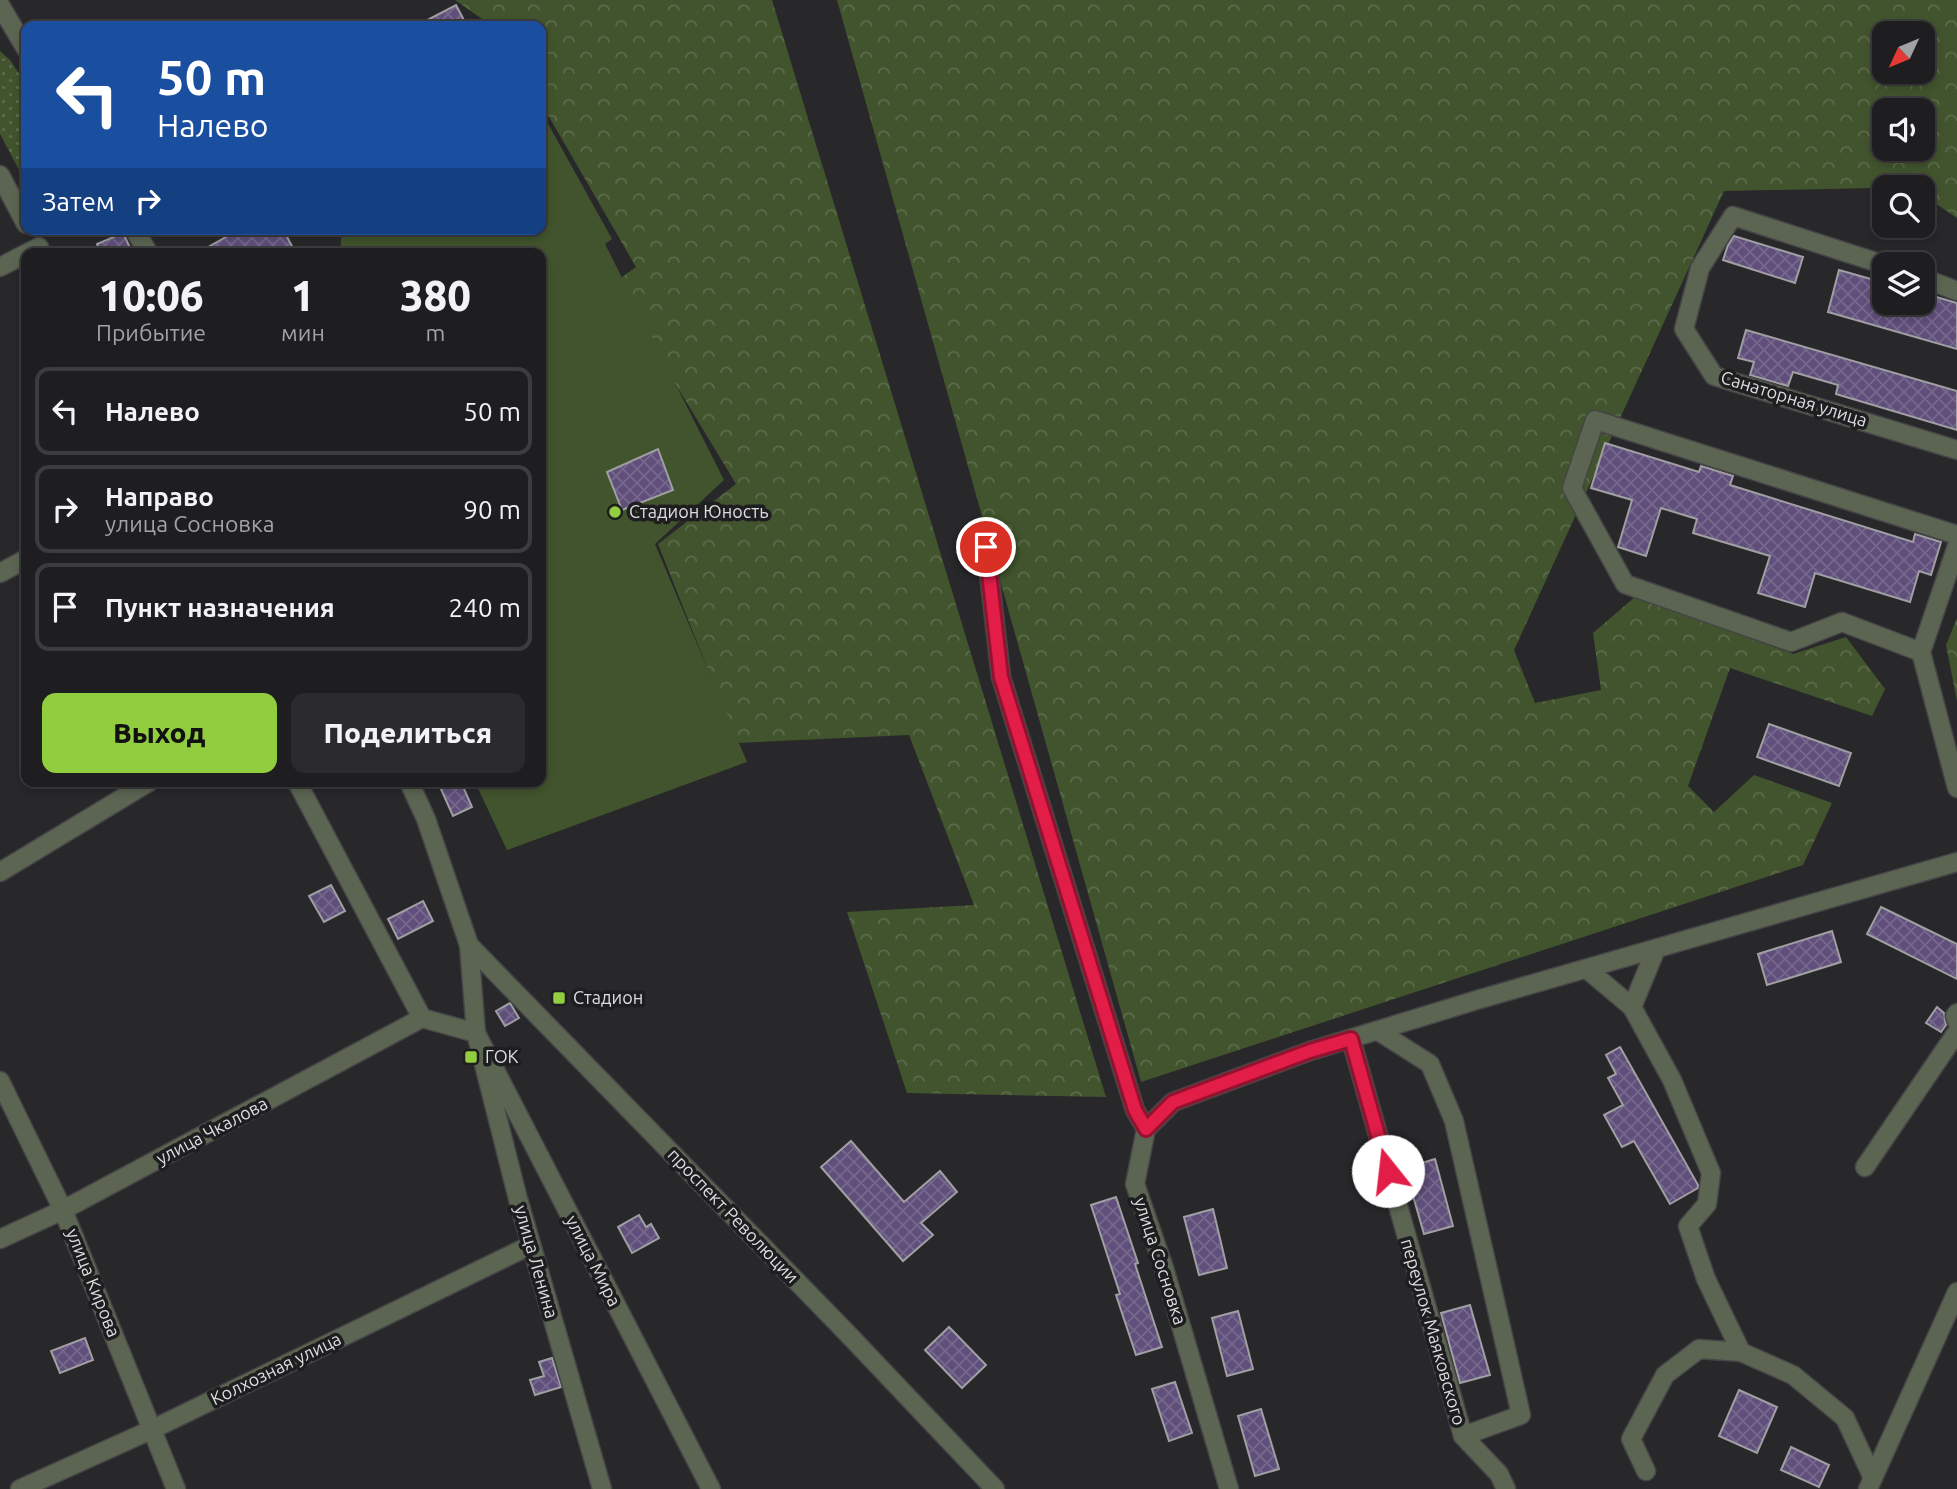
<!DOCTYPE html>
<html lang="ru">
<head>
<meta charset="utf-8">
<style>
	body { margin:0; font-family:Ubuntu,sans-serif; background:#2b2a2d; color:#f1f3f6; height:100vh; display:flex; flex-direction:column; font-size:26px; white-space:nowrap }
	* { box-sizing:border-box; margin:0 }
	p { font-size:23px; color:#a1a2a5 }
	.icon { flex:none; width:38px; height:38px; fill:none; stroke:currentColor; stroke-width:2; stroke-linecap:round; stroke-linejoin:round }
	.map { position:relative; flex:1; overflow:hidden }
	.sheet { position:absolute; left:21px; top:248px; width:525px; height:539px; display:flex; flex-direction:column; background:#1e1d20; border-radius:14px; box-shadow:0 4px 10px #0003,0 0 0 2px #3c3b3e }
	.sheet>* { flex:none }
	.hud { position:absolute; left:21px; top:21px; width:525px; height:214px; border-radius:14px; box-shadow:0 4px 10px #0003,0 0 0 2px #3c3b3e; background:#1a4fa0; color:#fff; overflow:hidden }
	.needle { width:46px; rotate:226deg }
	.fabs { position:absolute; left:1872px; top:21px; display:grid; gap:14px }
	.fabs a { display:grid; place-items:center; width:63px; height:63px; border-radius:14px; background:#1e1d20; box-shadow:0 4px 10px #0003,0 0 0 2px #3c3b3e; font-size:35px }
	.pin { position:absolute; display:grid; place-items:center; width:60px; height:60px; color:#fff; margin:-30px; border:4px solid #fff; border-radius:50%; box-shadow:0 2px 7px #0007 }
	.me { position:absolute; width:77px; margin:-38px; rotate:344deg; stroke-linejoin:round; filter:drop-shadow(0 0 5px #0008) }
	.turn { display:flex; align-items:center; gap:24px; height:147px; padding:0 21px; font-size:32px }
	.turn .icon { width:91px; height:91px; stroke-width:2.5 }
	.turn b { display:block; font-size:49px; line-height:60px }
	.then { display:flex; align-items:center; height:66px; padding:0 21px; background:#0003; gap:14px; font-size:26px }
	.eta { display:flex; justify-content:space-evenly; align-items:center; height:119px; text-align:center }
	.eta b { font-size:42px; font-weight:800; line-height:49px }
	.cta { display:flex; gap:14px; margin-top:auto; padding:14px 21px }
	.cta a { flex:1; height:80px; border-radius:14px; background:#91cd3f; color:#111; font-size:28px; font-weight:800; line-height:80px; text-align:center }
	.cta a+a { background:#2b2a2d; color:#f1f3f6 }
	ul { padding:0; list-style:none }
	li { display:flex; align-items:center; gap:21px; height:88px; margin:0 14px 10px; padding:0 7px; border:4px solid #3c3b3e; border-radius:14px }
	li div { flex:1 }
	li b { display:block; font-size:26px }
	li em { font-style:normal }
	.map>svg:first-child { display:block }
	.forest { fill:url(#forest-crowns); fill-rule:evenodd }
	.park { fill:url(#park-dots) }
	.pitch { fill:#41542d }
	.building { fill:url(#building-cross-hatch); stroke:#a09fa3; stroke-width:2 }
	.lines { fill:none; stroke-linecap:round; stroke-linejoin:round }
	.minor-casing { stroke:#454447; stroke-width:21 }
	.minor { stroke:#5b6552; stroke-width:18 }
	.route-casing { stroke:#92132f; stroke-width:18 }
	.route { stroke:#e11d48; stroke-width:12 }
	.poi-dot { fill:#91cd3f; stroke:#1e1d20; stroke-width:2.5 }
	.labels { text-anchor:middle; stroke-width:7; stroke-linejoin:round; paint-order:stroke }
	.street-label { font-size:18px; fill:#dddcde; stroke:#1e1d20 }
	.poi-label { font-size:18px; fill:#dddcde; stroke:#1e1d20; text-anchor:start }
</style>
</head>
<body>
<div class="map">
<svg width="1957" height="1489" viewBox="0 0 1957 1489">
	<defs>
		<pattern id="forest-crowns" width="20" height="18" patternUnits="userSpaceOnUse" patternTransform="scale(1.75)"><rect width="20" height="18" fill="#41542d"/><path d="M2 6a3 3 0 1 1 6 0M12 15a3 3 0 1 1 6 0" fill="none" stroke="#5c6c4b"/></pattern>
		<pattern id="park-dots" width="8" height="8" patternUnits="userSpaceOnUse" patternTransform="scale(1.75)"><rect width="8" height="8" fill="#41542d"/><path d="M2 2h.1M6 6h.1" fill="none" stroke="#5c6c4b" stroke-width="1.8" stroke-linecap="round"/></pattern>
		<pattern id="building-cross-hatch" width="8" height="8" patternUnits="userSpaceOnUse" patternTransform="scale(1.75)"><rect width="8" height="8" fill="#604f7b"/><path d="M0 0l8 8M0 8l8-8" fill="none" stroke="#76688d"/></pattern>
	</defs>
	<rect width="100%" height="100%" fill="#28272a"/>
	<g class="forest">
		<path d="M455,0H772L1106,1097L907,1093L847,912L974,905L909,735L737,743L658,544L736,484L641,327L611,285L636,267L541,103V26H492Z"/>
		<path d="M837,0H1957V218L1923,195V187L1724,191L1514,650L1535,703L1601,690L1593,633L1636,596L1793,654L1846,637L1885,689L1872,716L1730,668L1688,786L1714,812L1754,775L1832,803L1803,865L1141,1082ZM1885,33H1923V72H1885ZM1885,110H1923V149H1885Z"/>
		<path d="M1957,618V701L1946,645Z"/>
	</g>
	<path class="park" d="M0,51L10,60L26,84V183L0,134Z"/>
	<path class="pitch" d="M541,111L612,239L605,244L724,480L655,544L747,762L507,850L475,782H541V254H340L342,229H541Z"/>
	<g class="building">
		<path d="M456,5L467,26H416Z"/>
		<path d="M240,229H283L296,254H196Z"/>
		<path d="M123,233L133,254H101L97,244Z"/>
		<path d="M1734,236L1803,257L1795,283L1723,260L1728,245Z"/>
		<path d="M1839,270L1885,283V303H1923V293L1957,303V349L1828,312Z"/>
		<path d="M1746,330L1957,391V430L1836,394L1838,385L1793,372L1788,386L1750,375L1754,362L1738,358Z"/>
		<path d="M1605,443L1699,472L1701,466L1733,476L1730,485L1913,542L1915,534L1941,542L1931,575L1919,571L1910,602L1815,573L1805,607L1758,593L1770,556L1693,533L1697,519L1661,508L1646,556L1618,547L1632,500L1591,488Z"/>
		<path d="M658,449L673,490L622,510L607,472Z"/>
		<path d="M1769,724L1851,753L1839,786L1757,757Z"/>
		<path d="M450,782H461L472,807L453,816L440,787Z"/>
		<path d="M331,885L345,911L324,922L309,896Z"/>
		<path d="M423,901L433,921L398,939L388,919Z"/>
		<path d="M1881,907L1957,944V979L1867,934Z"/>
		<path d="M1832,931L1841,962L1767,985L1758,954Z"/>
		<path d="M510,1003L519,1018L505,1026L496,1011Z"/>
		<path d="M1937,1007L1944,1013L1946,1025L1941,1032L1926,1023Z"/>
		<path d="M1620,1047L1698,1185V1188L1670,1204L1634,1141L1622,1147L1604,1115L1623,1105L1608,1078L1616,1074L1606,1055Z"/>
		<path d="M851,1141L904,1202L940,1171L957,1192L921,1223L933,1235L903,1261L821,1167Z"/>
		<path d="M1435,1159L1453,1226L1424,1234L1405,1168Z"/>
		<path d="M1116,1197L1138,1263L1135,1264L1162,1347L1136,1355L1116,1295L1120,1294L1091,1205Z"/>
		<path d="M1213,1209L1227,1268L1199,1275L1184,1217Z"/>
		<path d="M639,1215L646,1227L651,1224L659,1238L632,1253L618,1227Z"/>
		<path d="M1470,1305L1490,1375L1460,1383L1441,1313Z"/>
		<path d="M1238,1311L1253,1369L1227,1376L1212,1318Z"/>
		<path d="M949,1327L986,1365L962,1388L925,1350Z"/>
		<path d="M85,1338L93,1360L60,1373L51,1351Z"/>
		<path d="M552,1358L561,1387L535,1395L530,1380L544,1376L539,1362Z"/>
		<path d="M1175,1382L1192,1433L1169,1441L1152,1389Z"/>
		<path d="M1739,1390L1777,1407L1757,1453L1719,1436Z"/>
		<path d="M1261,1409L1279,1469L1255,1476L1238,1416Z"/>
		<path d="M1791,1447L1829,1465L1819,1487L1781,1470Z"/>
	</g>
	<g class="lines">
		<g class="minor-casing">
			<g id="minor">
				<path d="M0,5L26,49"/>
				<path d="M0,175L26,224"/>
				<path d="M134,229L149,254"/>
				<path d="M1885,265L1733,216L1700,268L1684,329L1714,376L1957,450"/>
				<path d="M0,267L39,247"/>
				<path d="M1923,278L1957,291"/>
				<path d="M1957,546L1921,652L1957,788"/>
				<path d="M986,547L1001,677L1135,1110L1146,1129L1135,1184L1164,1268L1229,1489"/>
				<path d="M0,573L26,559"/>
				<path d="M1921,652L1842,622L1791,642L1625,584L1572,488L1595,420L1957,535"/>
				<path d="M297,782L422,1018L476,1033L711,1489"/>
				<path d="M409,782L426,819L469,945L476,1033L518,1199L602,1489"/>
				<path d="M0,872L149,782"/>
				<path d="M469,945L846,1332L995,1489"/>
				<path d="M1656,949L1632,1007L1672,1080L1711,1173L1707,1204L1688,1226L1706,1279L1741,1352"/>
				<path d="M1588,970L1632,1007"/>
				<path d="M1957,1013L1955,1016L1957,1022"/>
				<path d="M1378,1031L1430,1064L1454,1121L1521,1415L1463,1436"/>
				<path d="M1351,1039L1463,1436L1499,1474L1506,1489"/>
				<path d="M0,1081L63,1210L176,1489"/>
				<path d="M1146,1129L1173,1102L1310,1051L1480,999L1957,862"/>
				<path d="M1865,1167L1957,1032"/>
				<path d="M0,1239L63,1210L422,1018"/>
				<path d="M1646,1471L1631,1439L1665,1375L1699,1349L1741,1352L1793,1375L1845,1418L1872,1476"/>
				<path d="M20,1489L153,1429L531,1245"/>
				<path d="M1868,1489L1957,1292"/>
			</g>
		</g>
		<use href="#minor" class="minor"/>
	</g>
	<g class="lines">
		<g class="route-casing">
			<path id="route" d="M986,547L1001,677L1135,1110L1146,1129L1173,1102L1310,1051L1351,1039L1388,1171"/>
		</g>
		<use href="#route" class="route"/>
	</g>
	<g class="poi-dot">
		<circle cx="615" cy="512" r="7"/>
		<rect x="552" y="991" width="14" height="14" rx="3.5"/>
		<rect x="464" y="1050" width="14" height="14" rx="3.5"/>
	</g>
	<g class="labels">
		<g class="street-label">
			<text transform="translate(1794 399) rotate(17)" y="6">Санаторная улица</text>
			<text transform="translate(212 1131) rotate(-28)" y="6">улица Чкалова</text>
			<text transform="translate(733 1216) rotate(46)" y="6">проспект Революции</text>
			<text transform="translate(593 1261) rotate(63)" y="6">улица Мира</text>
			<text transform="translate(1160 1261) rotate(72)" y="6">улица Сосновка</text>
			<text transform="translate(536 1262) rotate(74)" y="6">улица Ленина</text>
			<text transform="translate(93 1283) rotate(68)" y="6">улица Кирова</text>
			<text transform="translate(1433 1332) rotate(74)" y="6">переулок Маяковского</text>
			<text transform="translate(276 1369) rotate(-26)" y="6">Колхозная улица</text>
		</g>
		<g class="poi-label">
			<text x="629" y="518">Стадион Юность</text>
			<text x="573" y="1004">Стадион</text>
			<text x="485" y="1063">ГОК</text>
		</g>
	</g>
</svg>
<div class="fabs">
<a><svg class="needle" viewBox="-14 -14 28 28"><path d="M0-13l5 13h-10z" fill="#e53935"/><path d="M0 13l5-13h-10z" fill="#a1a2a5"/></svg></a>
<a><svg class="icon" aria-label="sound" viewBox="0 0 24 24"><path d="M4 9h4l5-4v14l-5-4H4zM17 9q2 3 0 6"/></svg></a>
<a><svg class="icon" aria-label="search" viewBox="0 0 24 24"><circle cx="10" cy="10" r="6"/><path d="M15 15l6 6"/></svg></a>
<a><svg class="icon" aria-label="layers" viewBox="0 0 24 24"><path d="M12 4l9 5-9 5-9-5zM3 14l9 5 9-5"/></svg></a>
</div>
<div class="pin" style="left:986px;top:547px;background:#d93025"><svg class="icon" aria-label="arrive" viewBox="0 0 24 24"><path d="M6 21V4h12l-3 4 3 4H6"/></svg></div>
<svg class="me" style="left:1388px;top:1171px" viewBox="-20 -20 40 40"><circle r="19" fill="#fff"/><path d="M0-13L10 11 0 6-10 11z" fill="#e11d48"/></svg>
<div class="hud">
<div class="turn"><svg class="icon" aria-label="left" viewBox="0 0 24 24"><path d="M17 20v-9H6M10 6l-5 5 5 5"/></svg><div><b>50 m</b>Налево</div></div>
<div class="then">Затем<svg class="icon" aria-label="right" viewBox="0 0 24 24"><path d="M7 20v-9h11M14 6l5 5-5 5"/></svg></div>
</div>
<section class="sheet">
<div class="eta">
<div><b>10:06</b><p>Прибытие</p></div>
<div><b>1</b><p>мин</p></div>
<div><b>380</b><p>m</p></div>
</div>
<ul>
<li><svg class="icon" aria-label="left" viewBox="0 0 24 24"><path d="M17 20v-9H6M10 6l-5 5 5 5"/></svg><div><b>Налево</b></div><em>50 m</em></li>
<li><svg class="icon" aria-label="right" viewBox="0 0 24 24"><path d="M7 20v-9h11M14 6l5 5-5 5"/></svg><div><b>Направо</b><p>улица Сосновка</p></div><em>90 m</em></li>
<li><svg class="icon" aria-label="arrive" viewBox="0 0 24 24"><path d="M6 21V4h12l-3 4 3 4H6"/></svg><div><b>Пункт назначения</b></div><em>240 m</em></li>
</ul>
<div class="cta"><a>Выход</a><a>Поделиться</a></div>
</section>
</div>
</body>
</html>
